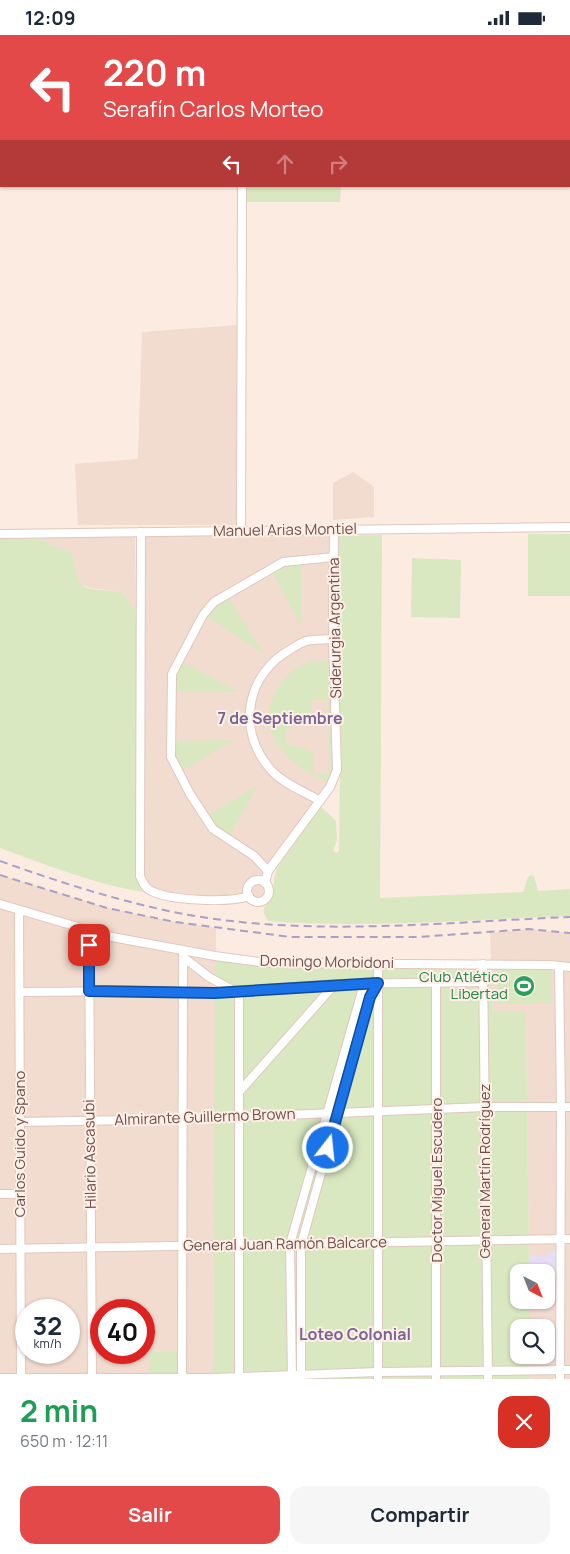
<!DOCTYPE html>
<html lang="es">
<head>
<meta charset="utf-8">
<style>
	body { margin:0; font-family:Manrope,sans-serif; background:#f6f6f7; color:#1f2937; height:100vh; display:flex; flex-direction:column; font-size:19px; white-space:nowrap }
	* { box-sizing:border-box; margin:0 }
	p { font-size:16px; color:#747a83 }
	.icon { flex:none; width:28px; height:28px; fill:none; stroke:currentColor; stroke-width:2; stroke-linecap:round; stroke-linejoin:round }
	.map { position:relative; height:1344px; overflow:hidden }
	.side { display:flex; flex-direction:column; background:#fff; flex:1 }
	.side>* { flex:none }
	.top-card { position:absolute; left:0px; top:0px; width:570px; height:152px; box-shadow:0 1px 4px #0004; background:#e24948; color:#fff; overflow:hidden }
	.needle { width:32px; rotate:138deg }
	.fabs { position:absolute; left:510px; top:1229px; display:grid; gap:10px }
	.fabs a { display:grid; place-items:center; width:45px; height:45px; border-radius:10px; background:#fff; box-shadow:0 1px 4px #0004; font-size:25px }
	.speed { position:absolute; left:15px; top:1264px; display:flex; gap:10px; font-size:25px; font-weight:700; text-align:center }
	.speed>* { display:grid; place-content:center; width:65px; height:65px; border-radius:50%; background:#fff; box-shadow:0 1px 4px #0004; line-height:1 }
	.speed small { font-size:12px; font-weight:400 }
	.speed .limit { border:8px solid #d22; background:#fff; color:#111 }
	.pin { position:absolute; display:grid; place-items:center; width:42px; height:42px; color:#fff; margin:-21px; border-radius:10px; box-shadow:0 2px 8px #0006 }
	.me { position:absolute; width:55px; margin:-28px; rotate:16deg; stroke-linejoin:round; filter:drop-shadow(0 0 4px #0008) }
	.turn { display:flex; align-items:center; gap:18px; height:105px; padding:0 20px; font-size:22px }
	.turn .icon { width:65px; height:65px; stroke-width:2.5 }
	.turn b { display:block; font-size:35px; line-height:42px }
	.lanes { display:flex; align-items:center; height:48px; padding:0 20px; background:#0003; justify-content:center; gap:25px; direction:ltr }
	.lanes .off { opacity:.35 }
	.round { display:grid; place-items:center; flex:none; width:52px; height:52px; border-radius:15px; background:#f6f6f7 }
	.overview { display:flex; align-items:center; justify-content:space-between; height:85px; padding:0 20px }
	h1 { font-size:30px; font-weight:700; line-height:38px; color:#1e9e55 }
	.button { display:flex; gap:10px; margin-top:auto; padding:10px 20px }
	.button a { flex:1; height:58px; border-radius:15px; background:#e24948; color:#fff; font-size:20px; font-weight:700; line-height:58px; text-align:center }
	.button a+a { background:#f6f6f7; color:#1f2937 }
	.status { display:flex; justify-content:space-between; align-items:center; height:35px; padding:0 25px; background:#fff; direction:ltr }
	.status svg { height:14px; fill:currentColor }
	.map>svg:first-child { display:block }
	.residential { fill:#f2dbcf; fill-rule:evenodd }
	.education { fill:#e8ddf7 }
	.green { fill:#d9e8c0; fill-rule:evenodd }
	.lines { fill:none; stroke-linecap:round; stroke-linejoin:round }
	.minor-casing { stroke:#e1c7c0; stroke-width:10 }
	.minor { stroke:#fff; stroke-width:8 }
	.rail { stroke:#aba0c3; stroke-width:2; stroke-dasharray:8 5; stroke-linecap:butt }
	.route-casing { stroke:#114b97; stroke-width:12 }
	.route { stroke:#1a73e8; stroke-width:9 }
	.labels { text-anchor:middle; stroke-width:4; stroke-linejoin:round; paint-order:stroke }
	.street-label { font-size:15px; fill:#714e49; stroke:#feefe6 }
	.leisure-label { font-size:15px; fill:#27864d; stroke:#feefe6; text-anchor:end }
	.neighbourhood-label { font-size:16px; font-weight:bold; fill:#796494; stroke:#feefe6 }
</style>
</head>
<body>
<div class="status"><b>12:09</b><svg viewBox="0 0 49 12"><path d="M0 12V9h3v3zM5 12V6h3v6zM10 12V3h3v9zM15 12V0h3v12zM26 1h20v11H26zM47 4h2v5h-2z"/></svg></div>
<div class="map">
<svg width="570" height="1344" viewBox="0 0 570 1344">
	<rect width="100%" height="100%" fill="#fbebe0"/>
	<g class="residential">
		<path d="M238,290L236,490H78L75,429L138,424L142,297Z"/>
		<path d="M353,437L374,452V482L333,485V448Z"/>
		<path d="M334,495L337,735L268,836L267,850L269,859L263,866L160,860L143,849L141,497Z"/>
		<path d="M135,501L136,584L134,572L121,557L91,553L79,549L75,543L72,518L37,503Z"/>
		<path d="M0,840L107,873L175,887L216,893L213,1344H0ZM26,1275H69V1318H26ZM101,1275H144V1318H101Z"/>
		<path d="M529,894L570,898V1344H530V1320H546V1292H529V1265H546V1238L529,1237L526,977H493L490,898Z"/>
	</g>
	<path class="education" d="M549,1216H556V1247H552V1241H546V1238L537,1237V1229H529V1221H548Z"/>
	<g class="green">
		<path d="M246,151H341L340,167H245Z"/>
		<rect x="528" y="499" width="42" height="62"/>
		<path d="M382,500L380,863L523,857L528,842L531,840L534,841L538,856L570,854V881C469,884 369,894 268,886C258,871 268,872 272,859C275,850 273,841 278,831L321,772L336,786L337,805L333,815L336,818L339,816L340,737L335,501Z"/>
		<path d="M37,503L72,518C78,560 82,552 121,557L134,572L136,584L137,843L149,858C97,850 49,831 0,813V504Z"/>
		<path d="M412,523L461,525L460,583L411,582Z"/>
		<path d="M301,526V590L271,535L284,529Z"/>
		<path d="M227,560L264,619L205,580Z"/>
		<path d="M179,625L239,657L173,656V639Z"/>
		<path d="M311,625L332,627L335,731L329,748C316,741 301,735 290,724C283,717 274,706 271,696C261,667 285,636 311,625ZM312,665H328L329,739H314L313,716H308L306,713L291,711C284,705 284,698 290,692L312,687Z"/>
		<path d="M234,705L180,737L173,722L172,706Z"/>
		<path d="M257,751L229,802L214,793L206,781Z"/>
		<path d="M215,921L267,928L491,929L493,977L526,976L529,1237L519,1238V1265H529V1292H519V1320H530V1344H213Z"/>
		<path d="M552,933V969H497V934Z"/>
		<path d="M150,1317H177L176,1340H149Z"/>
	</g>
	<g class="lines">
		<g class="minor-casing">
			<g id="minor">
				<path d="M271,0L274,1"/>
				<path d="M519,0V1"/>
				<path d="M238,1L239,0"/>
				<path d="M569,34H570"/>
				<path d="M569,64H570"/>
				<path d="M241,496L242,151"/>
				<path d="M141,497L140,841C142,846 144,851 148,854C165,866 229,868 249,861"/>
				<path d="M0,499L570,492"/>
				<path d="M320,766C305,757 284,749 272,736C239,700 243,648 283,619C290,615 299,608 306,606C315,604 324,605 333,604"/>
				<path d="M268,836L254,821L213,794L190,759L171,722L172,639L203,580L214,567L283,527L334,522"/>
				<circle cx="258" cy="856" r="11"/>
				<path d="M265,848L268,836L330,752L337,735L333,604L334,495"/>
				<path d="M0,869L112,902L215,921L267,928L550,930L570,932"/>
				<path d="M19,875L21,1343"/>
				<path d="M89,895L92,1343"/>
				<path d="M183,922L209,942L236,957"/>
				<path d="M483,929L488,1344"/>
				<path d="M559,932L561,1072L560,1344"/>
				<path d="M436,947V1344"/>
				<path d="M20,957L165,956L215,958L335,949L484,947"/>
				<path d="M240,1056L335,949"/>
				<path d="M20,1087L184,1084L486,1072H570"/>
				<path d="M0,1159H20"/>
				<path d="M0,1214L570,1204"/>
				<path d="M0,1343H213L378,1337L570,1335"/>
				<path d="M182,1344L183,916"/>
				<path d="M239,1344V957"/>
				<path d="M292,1344L290,1209L364,949"/>
				<path d="M301,1344V1210L370,962L377,950"/>
				<path d="M378,1344V928"/>
			</g>
		</g>
		<use href="#minor" class="minor"/>
		<g class="rail">
			<path d="M0,826C62,848 124,868 189,880C315,902 443,887 570,882"/>
			<path d="M0,840L107,873L175,887L291,902H419L529,894L570,898"/>
		</g>
	</g>
	<g class="lines">
		<g class="route-casing">
			<path id="route" d="M89,910V956L215,958L378,948L370,962L328,1113"/>
		</g>
		<use href="#route" class="route"/>
	</g>
	<defs>
		<g id="stadium-disc" transform="scale(1.125)"><circle r="9.5" fill="#2e9e5b" stroke="#feefe6"/><path d="M0-5a6.5 5 0 1 0 0 10a6.5 5 0 1 0 0-10ZM-3.5-1.8h7v3.6h-7Z" fill="#fff"/></g>
	</defs>
	<g fill-rule="evenodd">
		<use href="#stadium-disc" x="524" y="951"/>
	</g>
	<g class="labels">
		<g class="street-label">
			<text transform="translate(285 495) rotate(-1)" y="5">Manuel Arias Montiel</text>
			<text transform="translate(335 593) rotate(-91)" y="5">Siderurgia Argentina</text>
			<text transform="translate(327 927) rotate(1)" y="5">Domingo Morbidoni</text>
			<text transform="translate(205 1082) rotate(-2)" y="5">Almirante Guillermo Brown</text>
			<text transform="translate(20 1109) rotate(-90)" y="5">Carlos Guido y Spano</text>
			<text transform="translate(90 1119) rotate(-91)" y="5">Hilario Ascasubi</text>
			<text transform="translate(485 1136) rotate(-90)" y="5">General Martín Rodríguez</text>
			<text transform="translate(437 1145) rotate(-90)" y="5">Doctor Miguel Escudero</text>
			<text transform="translate(285 1209) rotate(-1)" y="5">General Juan Ramón Balcarce</text>
		</g>
		<g class="leisure-label">
			<text x="508" y="947">Club Atlético<tspan x="508" dy="17">Libertad</tspan></text>
		</g>
		<g class="neighbourhood-label">
			<text x="280" y="689">7 de Septiembre</text>
			<text x="355" y="1305">Loteo Colonial</text>
		</g>
	</g>
</svg>
<div class="fabs">
<a><svg class="needle" viewBox="-14 -14 28 28"><path d="M0-13l5 13h-10z" fill="#e53935"/><path d="M0 13l5-13h-10z" fill="#747a83"/></svg></a>
<a><svg class="icon" aria-label="search" viewBox="0 0 24 24"><circle cx="10" cy="10" r="6"/><path d="M15 15l6 6"/></svg></a>
</div>
<div class="speed"><div>32<small>km/h</small></div><div class="limit">40</div></div>
<div class="pin" style="left:89px;top:910px;background:#d93025"><svg class="icon" aria-label="arrive" viewBox="0 0 24 24"><path d="M6 21V4h12l-3 4 3 4H6"/></svg></div>
<svg class="me" style="left:328px;top:1113px" viewBox="-20 -20 40 40"><circle r="17" fill="#1a73e8" stroke="#fff" stroke-width="3"/><path d="M0-11L8 9 0 5-8 9z" fill="#fff"/></svg>
<div class="top-card">
<div class="turn"><svg class="icon" aria-label="left" viewBox="0 0 24 24"><path d="M17 20v-9H6M10 6l-5 5 5 5"/></svg><div><b>220 m</b>Serafín Carlos Morteo</div></div>
<div class="lanes"><svg class="icon" aria-label="left" viewBox="0 0 24 24"><path d="M17 20v-9H6M10 6l-5 5 5 5"/></svg><svg class="icon off" aria-label="ahead" viewBox="0 0 24 24"><path d="M12 20V5M6 11l6-6 6 6"/></svg><svg class="icon off" aria-label="right" viewBox="0 0 24 24"><path d="M7 20v-9h11M14 6l5 5-5 5"/></svg></div>
</div>
</div>
<section class="side">
<div class="overview"><div><h1>2 min</h1><p>650 m · 12:11</p></div><a class="round" style="background:#d93025;color:#fff"><svg class="icon" aria-label="close" viewBox="0 0 24 24"><path d="M6 6l12 12M18 6L6 18"/></svg></a></div>
<div class="button"><a>Salir</a><a>Compartir</a></div>
</section>
</body>
</html>
